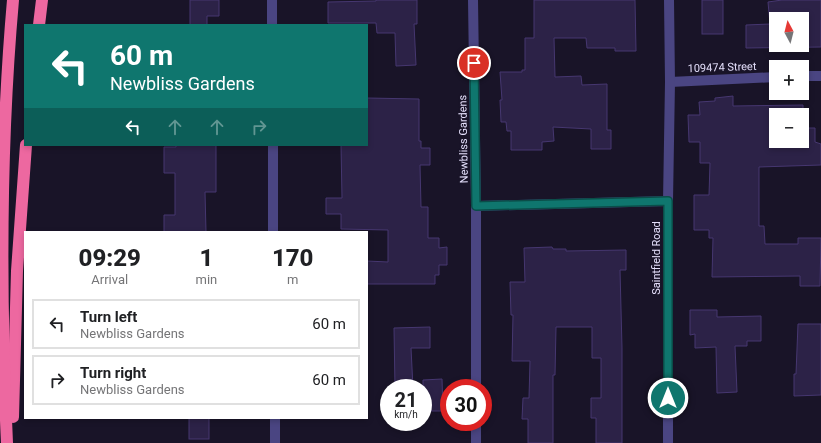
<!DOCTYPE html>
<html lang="en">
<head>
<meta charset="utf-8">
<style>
	body { margin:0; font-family:Roboto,sans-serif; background:#f2f2f2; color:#202124; height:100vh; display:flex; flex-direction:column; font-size:15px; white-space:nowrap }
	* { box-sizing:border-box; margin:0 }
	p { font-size:13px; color:#757577 }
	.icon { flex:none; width:22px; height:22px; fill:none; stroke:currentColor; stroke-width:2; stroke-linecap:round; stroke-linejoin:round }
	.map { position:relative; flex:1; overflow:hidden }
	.sheet { position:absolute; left:24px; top:231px; width:344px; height:188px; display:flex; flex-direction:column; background:#fff; border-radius:0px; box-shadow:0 2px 6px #0003 }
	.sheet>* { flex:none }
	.guide { position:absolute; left:24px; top:24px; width:344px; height:122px; border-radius:0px; box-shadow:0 2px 6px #0003; background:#0f766e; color:#fff; overflow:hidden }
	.needle { width:26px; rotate:353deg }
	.tools { position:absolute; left:769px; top:12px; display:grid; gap:8px }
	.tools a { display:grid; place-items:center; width:40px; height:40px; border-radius:0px; background:#fff; box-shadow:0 2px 6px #0003; font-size:20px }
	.speed { position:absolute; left:380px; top:379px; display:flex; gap:8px; font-size:20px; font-weight:700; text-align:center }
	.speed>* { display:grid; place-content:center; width:52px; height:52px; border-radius:50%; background:#fff; box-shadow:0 2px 6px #0003; line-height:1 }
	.speed small { font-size:10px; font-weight:400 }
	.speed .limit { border:6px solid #d22; background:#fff; color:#111 }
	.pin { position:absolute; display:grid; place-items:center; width:34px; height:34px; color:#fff; margin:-17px; border:2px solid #fff; border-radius:50%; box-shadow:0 1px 4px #0007 }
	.me { position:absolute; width:44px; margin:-22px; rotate:0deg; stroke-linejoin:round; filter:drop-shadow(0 0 3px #0008) }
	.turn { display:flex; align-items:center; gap:14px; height:84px; padding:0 20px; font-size:18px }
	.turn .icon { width:52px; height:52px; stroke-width:2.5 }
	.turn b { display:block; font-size:28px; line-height:34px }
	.lanes { display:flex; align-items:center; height:38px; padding:0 20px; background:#0003; justify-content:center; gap:20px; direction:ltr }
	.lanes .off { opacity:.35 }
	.eta { display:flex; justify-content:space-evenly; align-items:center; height:68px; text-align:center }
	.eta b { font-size:24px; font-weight:800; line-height:28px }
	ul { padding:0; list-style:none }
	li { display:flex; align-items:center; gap:12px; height:50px; margin:0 8px 6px; padding:0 12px; border:2px solid #e0e0e0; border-radius:0px }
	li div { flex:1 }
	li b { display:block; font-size:15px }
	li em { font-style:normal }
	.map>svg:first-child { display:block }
	.building { fill:#2c2247; stroke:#463770; fill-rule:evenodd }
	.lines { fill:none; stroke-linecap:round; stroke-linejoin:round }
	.minor { stroke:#4a4582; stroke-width:10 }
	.motorway { stroke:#ed68a0; stroke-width:12 }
	.route-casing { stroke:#0a4d48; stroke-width:10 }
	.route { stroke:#0f766e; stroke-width:7 }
	.labels { text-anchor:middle; stroke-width:4; stroke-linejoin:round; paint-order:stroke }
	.street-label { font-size:11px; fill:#e4dffb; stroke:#191428 }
</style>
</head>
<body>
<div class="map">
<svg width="821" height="443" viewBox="0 0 821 443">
	<rect width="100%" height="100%" fill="#191428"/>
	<g class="building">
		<path d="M190,0H219V16H207V25H190Z"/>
		<path d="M376,0H417V24H414L416,65L396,66L395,33H377L376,23H328V2L376,1Z"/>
		<path d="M534,0H635L636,51H615V48H587L586,38H554L555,77L581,76L582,85L607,84V130H611V149H591V129L553,127L554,141L542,142V150H511V131H507L506,122H501L500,100H502L500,72H522V70H525V38H534Z"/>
		<rect x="702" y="0" width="21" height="34"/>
		<path d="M782,0H821V47L746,48V25L770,24L768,2ZM776,19H802V45H776Z"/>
		<path d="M733,96V106L803,105V128H815V142L821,144V165L759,167V226H764L765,244H798V238H821L820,286H800V276L712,277L713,238H709V230H694V195H709L710,163H700V142H689L688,115H700L699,102L715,101V98ZM776,115H802V141H776Z"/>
		<path d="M367,98L419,99V141H421V148H430V165H420L421,207H428V238H439V248L447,247V265H439V275H435V284H367V261L388,262V230L341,229V214H326V198H342L341,145H367Z"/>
		<path d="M176,145H216V192H205L206,232H164V215H175V173H164V147H176Z"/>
		<path d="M552,247L553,249H566V251L626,250V270H620L622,348V443H596V418H591V398H601V358H592V327H556L555,375H553V443H528V419H522L523,398H529L530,361H512L513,315H511L510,282H525L524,248Z"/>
		<path d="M690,310H717V317L761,316V341H747V346H735L737,392L717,393L716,347L695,348V334L690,335Z"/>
		<path d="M798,324H821V395L794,396V374H796Z"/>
		<path d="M430,327V348H411L413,388H395L394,328Z"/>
		<path d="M442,379L443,411H423V380Z"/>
		<rect x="189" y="418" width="20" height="21"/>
	</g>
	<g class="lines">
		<g class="minor">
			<path d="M272,0V25"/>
			<path d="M473,0L476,206V388"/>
			<path d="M802,76H821"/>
			<path d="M670,82L776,77"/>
			<path d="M273,145V232"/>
			<path d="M476,206L668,201"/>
			<path d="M275,418V443"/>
			<path d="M476,443V422"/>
			<path d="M668,443V201L670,82L669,0"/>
		</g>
		<g class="motorway">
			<path d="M39,25L42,0"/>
			<path d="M13,417L17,271L26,145"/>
			<path d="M7,443C0,295 0,147 13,0"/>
		</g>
	</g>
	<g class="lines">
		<g class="route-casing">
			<path id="route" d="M474,63L476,206L668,201V398"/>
		</g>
		<use href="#route" class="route"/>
	</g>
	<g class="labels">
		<g class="street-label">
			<text transform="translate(722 67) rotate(-2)" y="4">109474 Street</text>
			<text transform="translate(463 139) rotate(-91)" y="4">Newbliss Gardens</text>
			<text transform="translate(656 258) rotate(-90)" y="4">Saintfield Road</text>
		</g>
	</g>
</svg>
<div class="tools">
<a><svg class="needle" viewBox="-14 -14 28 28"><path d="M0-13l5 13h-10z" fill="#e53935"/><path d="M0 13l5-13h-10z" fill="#757577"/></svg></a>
<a>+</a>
<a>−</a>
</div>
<div class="speed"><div>21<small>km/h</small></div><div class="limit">30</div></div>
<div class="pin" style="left:474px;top:63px;background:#d93025"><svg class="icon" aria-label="arrive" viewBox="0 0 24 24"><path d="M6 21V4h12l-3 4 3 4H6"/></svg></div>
<svg class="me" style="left:668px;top:398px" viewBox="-20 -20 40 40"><circle r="17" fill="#0f766e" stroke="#fff" stroke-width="3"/><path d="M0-11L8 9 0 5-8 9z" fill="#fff"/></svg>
<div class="guide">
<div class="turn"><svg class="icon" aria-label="left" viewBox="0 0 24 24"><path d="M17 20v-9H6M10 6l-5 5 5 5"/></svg><div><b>60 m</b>Newbliss Gardens</div></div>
<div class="lanes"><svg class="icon" aria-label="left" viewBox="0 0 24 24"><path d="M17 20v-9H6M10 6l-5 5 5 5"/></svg><svg class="icon off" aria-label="ahead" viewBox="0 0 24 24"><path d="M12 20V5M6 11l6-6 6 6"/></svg><svg class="icon off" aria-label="ahead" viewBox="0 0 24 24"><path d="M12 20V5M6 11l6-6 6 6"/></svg><svg class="icon off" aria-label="right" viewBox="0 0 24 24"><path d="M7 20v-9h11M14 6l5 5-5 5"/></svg></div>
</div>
<section class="sheet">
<div class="eta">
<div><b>09:29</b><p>Arrival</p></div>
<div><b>1</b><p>min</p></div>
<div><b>170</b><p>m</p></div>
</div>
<ul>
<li><svg class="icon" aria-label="left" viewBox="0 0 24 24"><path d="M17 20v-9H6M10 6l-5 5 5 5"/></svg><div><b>Turn left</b><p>Newbliss Gardens</p></div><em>60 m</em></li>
<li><svg class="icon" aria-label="right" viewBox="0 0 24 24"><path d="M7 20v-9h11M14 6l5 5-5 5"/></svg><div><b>Turn right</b><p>Newbliss Gardens</p></div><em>60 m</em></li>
</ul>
</section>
</div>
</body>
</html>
